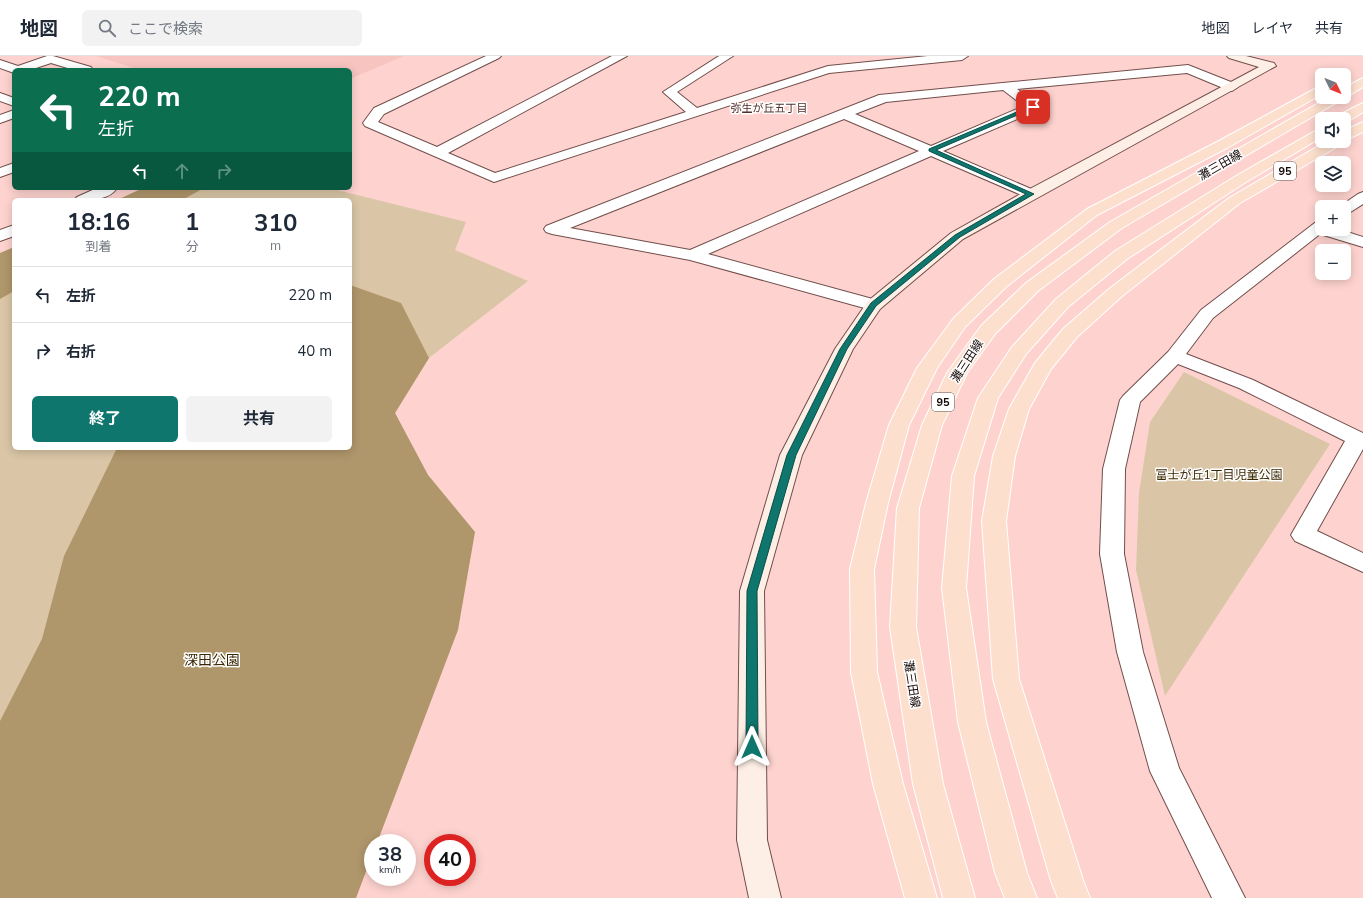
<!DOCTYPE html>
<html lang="ja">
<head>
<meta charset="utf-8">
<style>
	body { margin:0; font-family:"Nunito Sans","Noto Sans JP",sans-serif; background:#f2f2f3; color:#1f2937; height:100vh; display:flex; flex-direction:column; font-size:15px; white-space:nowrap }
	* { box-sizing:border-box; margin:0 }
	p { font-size:13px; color:#747a83 }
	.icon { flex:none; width:22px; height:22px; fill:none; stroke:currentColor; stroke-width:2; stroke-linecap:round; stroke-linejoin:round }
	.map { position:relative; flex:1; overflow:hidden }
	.drawer { position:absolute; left:12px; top:142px; width:340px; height:252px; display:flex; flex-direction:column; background:#fff; border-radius:6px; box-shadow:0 2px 10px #0003 }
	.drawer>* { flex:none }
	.hud { position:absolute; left:12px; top:12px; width:340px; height:122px; border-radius:6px; box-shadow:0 2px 10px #0003; background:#0b6e4f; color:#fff; overflow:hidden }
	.needle { width:26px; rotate:133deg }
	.buttons { position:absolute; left:1315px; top:12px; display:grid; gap:8px }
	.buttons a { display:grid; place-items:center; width:36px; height:36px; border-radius:6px; background:#fff; box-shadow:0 2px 10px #0003; font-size:20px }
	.speed { position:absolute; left:364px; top:778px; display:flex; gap:8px; font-size:20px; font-weight:700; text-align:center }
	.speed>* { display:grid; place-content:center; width:52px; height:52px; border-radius:50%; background:#fff; box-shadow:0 2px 10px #0003; line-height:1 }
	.speed small { font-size:10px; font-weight:400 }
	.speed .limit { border:6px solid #d22; background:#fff; color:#111 }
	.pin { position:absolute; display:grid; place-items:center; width:34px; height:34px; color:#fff; margin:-17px; border-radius:8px; box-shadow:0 2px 6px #0006 }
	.me { position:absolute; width:44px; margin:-22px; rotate:0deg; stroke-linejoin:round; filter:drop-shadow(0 0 3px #0008) }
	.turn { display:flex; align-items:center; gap:14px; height:84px; padding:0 20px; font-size:18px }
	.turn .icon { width:52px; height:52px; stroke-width:2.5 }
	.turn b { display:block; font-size:28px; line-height:34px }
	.lanes { display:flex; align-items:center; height:38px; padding:0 20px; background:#0003; justify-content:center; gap:20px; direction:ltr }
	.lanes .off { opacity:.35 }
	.eta { display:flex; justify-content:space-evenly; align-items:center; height:68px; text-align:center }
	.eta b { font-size:24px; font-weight:700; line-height:28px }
	.action { display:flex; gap:8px; margin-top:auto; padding:8px 20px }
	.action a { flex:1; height:46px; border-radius:6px; background:#0f766e; color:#fff; font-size:16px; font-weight:700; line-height:46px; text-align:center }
	.action a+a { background:#f2f2f3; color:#1f2937 }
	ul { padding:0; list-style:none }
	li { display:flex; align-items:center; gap:12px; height:56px; padding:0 20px; border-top:1px solid #e0e1e3 }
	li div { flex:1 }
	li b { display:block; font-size:15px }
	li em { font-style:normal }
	header { display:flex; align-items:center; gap:24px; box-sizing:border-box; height:56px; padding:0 20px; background:#fff; border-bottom:1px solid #e0e1e3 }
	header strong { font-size:19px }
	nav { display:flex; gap:22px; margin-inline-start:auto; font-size:14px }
	.search { width:280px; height:36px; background:#f2f2f3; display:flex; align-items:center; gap:10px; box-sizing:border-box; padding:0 14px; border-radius:6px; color:#747a83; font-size:15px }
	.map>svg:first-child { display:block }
	.built { fill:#f7c4c0 }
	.green { fill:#dac6a6 }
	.forest { fill:#b0966b }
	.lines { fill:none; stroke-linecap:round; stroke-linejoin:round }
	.street-casing { stroke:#724e4b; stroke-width:2 }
	.secondary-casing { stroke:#724e4b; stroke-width:2 }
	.primary-casing { stroke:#fff; stroke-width:2 }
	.street { fill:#fff; fill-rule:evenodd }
	.secondary { fill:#feefe6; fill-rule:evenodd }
	.primary { fill:#fddfcd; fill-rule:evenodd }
	.route { fill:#0f766e; stroke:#0a4d48 }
	.labels { text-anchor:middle; stroke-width:3; stroke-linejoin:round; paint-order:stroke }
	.far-neighbourhood-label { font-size:11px; fill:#502f2d; stroke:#fff }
	.shield { fill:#fff; stroke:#5c5252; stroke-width:1 }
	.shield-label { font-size:11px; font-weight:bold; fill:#160808 }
	.street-label { font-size:12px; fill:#160808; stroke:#fff }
	.park-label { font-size:12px; fill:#3b2803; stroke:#fff }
	.near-park-label { font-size:14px; fill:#3b2803; stroke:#fff }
</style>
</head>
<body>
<header>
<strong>地図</strong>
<div class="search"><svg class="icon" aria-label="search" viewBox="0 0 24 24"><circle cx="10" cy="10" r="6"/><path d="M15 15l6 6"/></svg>ここで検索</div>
<nav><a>地図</a><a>レイヤ</a><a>共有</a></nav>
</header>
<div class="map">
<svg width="1363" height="842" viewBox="0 0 1363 842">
	<rect width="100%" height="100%" fill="#fed3cf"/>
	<path class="built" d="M96,0H404L350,23V14H140Z"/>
	<g class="green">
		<path d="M157,132H329L466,166L455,194L528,225L429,302L395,357L428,419L475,476L373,787L0,842V201L14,195V392H350V144H130Z"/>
		<path d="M1184,316L1330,388L1165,640L1136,514L1139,437L1150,366Z"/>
	</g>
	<g class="forest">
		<path d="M143,132H204L182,144H117Z"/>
		<path d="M14,191V235L0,243V197Z"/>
		<path d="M350,229L401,247L429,302L395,357L428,419L475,476L458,574L377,787H373V797L356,842H0V665L42,583L64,500L117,392H350Z"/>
	</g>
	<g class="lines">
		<g class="street-casing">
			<g id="street">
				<path d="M47,0H53L91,11L93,14H74L51,7L30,14H14V17L0,12V4L18,10Z"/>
				<path d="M486,0H501L499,2L384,58L378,66L437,91L612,0H627L448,97L495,117L686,56L663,36L719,0H733L677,36L697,52L828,10L928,0H968L962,4L829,17L494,126L365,70L363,67L374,52Z"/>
				<path d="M1188,9L1236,28L1238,31L1232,35L1228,34L1187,17L1017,33L1038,48L1039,51L1038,54L943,95L1036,135L1039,138L1036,141H1026L931,100L708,198L880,245L883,249L880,253L874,254L868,253L690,204L552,178L546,176L544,173L546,170L879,39ZM1003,34L1024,50L931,90L855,58L886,46ZM844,63L919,95L690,194L570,172Z"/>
				<path d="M0,37L14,42V50L0,45Z"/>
				<path d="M14,54V62L0,67V59Z"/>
				<path d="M14,107V116L0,121V112Z"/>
				<path d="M97,132H117C109,145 88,144 74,144L77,141Z"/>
				<path d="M1363,136V148L1349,157L1344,159V151H1339L1358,138Z"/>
				<path d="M1322,164V173H1338L1363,181V191L1320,178L1213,262L1186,298L1253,324L1363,377V393L1317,475L1363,497V516L1295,485L1291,479L1345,385L1239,332L1178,308L1140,346L1125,413L1124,498L1143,596L1179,712L1245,842H1212L1150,715L1117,596L1100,498L1103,413L1120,344L1123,340L1168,296L1201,254L1316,166Z"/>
				<path d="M14,169V180L0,185V174Z"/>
			</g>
		</g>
		<g class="secondary-casing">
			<path id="secondary" d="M1227,0H1246L1274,7L1276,10L963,183L880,253L853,293L802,399L764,535L767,784L781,842H749L737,784L740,535L780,399L835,293L868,245L951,177L1026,135L1259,11L1229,2Z"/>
		</g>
		<g class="primary-casing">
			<g id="primary">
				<path d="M1363,22V31L1122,172L1038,235L995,278L967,317L942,369L919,452L916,571L943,728L975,842H943L913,728L890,571L897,452L922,369L947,317L981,270L1026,227L1110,166L1329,41H1344V32Z"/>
				<path d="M1322,29V38L1227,92L1097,159L1006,231L965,271L937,312L909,369L888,447L874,513L877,616L903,728L937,842H905L873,728L851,616L850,513L866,447L889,369L917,312L953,263L994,223L1087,153L1217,86Z"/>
				<path d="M1363,47V56L1347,66H1344V63H1335L1337,60Z"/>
				<path d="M1363,66V76L1344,85L1342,88L1240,147L1121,241L1077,281L1051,313L1029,353L1015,400L1006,465L1019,623L1083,824L1090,842H1058L1051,825L993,623L982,465L993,400L1009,353L1035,307L1063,273L1109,233L1229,142L1327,85H1344V75Z"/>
				<path d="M1322,71V81L1246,126L1127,203L1068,251L1026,298L998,342L974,420L966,532L986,666L1027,817L1037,842H1005L995,817L958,666L942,532L952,420L978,342L1012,291L1056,243L1115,195L1236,120Z"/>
			</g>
		</g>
		<use href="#street" class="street"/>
		<use href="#secondary" class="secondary"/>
		<use href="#primary" class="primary"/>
	</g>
	<path class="route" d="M1031,50L1036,51L936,94L1034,138L960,181L876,250L847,293L796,399L757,535L758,691L756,695L752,696L748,695L746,691L747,535L787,399L840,293L871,247L955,179L1026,138L929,95V93Z"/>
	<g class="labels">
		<g class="far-neighbourhood-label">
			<text x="769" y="56">弥生が丘五丁目</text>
		</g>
		<g class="shield">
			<rect x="1274" y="106" width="22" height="18" rx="3"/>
			<rect x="932" y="337" width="22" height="18" rx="3"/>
		</g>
		<g class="shield-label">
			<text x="1285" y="119">95</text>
			<text x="943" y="350">95</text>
		</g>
		<g class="street-label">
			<text transform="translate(1220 109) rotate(-30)" y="4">灘三田線</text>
			<text transform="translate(967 305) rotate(-57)" y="4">灘三田線</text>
			<text transform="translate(912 628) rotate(81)" y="4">灘三田線</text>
		</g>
		<g class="park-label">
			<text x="1219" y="423">富士が丘1丁目児童公園</text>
		</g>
		<g class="near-park-label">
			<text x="212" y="609">深田公園</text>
		</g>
	</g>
</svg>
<div class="buttons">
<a><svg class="needle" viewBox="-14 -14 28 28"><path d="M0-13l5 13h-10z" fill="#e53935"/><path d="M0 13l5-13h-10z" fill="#747a83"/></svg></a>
<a><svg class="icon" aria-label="sound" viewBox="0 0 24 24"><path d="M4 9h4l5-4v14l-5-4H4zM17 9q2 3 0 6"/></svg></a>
<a><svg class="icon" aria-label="layers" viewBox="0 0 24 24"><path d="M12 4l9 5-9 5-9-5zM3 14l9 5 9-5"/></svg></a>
<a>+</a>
<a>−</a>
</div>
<div class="speed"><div>38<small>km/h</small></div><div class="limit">40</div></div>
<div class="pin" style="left:1033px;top:51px;background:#d93025"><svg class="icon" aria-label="arrive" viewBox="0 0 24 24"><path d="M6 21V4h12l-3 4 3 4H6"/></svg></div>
<svg class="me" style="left:752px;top:691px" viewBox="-20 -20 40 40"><path d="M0-17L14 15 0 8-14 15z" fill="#0f766e" stroke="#fff" stroke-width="4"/></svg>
<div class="hud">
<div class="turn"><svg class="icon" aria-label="left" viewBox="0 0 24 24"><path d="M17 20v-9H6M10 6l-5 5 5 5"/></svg><div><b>220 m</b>左折</div></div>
<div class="lanes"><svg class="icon" aria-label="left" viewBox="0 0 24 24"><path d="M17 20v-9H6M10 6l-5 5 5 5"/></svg><svg class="icon off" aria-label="ahead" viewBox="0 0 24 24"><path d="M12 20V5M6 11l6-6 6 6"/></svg><svg class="icon off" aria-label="right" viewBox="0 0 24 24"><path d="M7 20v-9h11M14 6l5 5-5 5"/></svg></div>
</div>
<section class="drawer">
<div class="eta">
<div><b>18:16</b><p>到着</p></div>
<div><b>1</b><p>分</p></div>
<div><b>310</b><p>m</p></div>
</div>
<ul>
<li><svg class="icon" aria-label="left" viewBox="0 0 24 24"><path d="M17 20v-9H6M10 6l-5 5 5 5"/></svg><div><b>左折</b></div><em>220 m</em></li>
<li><svg class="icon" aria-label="right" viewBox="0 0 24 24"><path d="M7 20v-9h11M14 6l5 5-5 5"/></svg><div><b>右折</b></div><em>40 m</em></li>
</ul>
<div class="action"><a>終了</a><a>共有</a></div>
</section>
</div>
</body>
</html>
